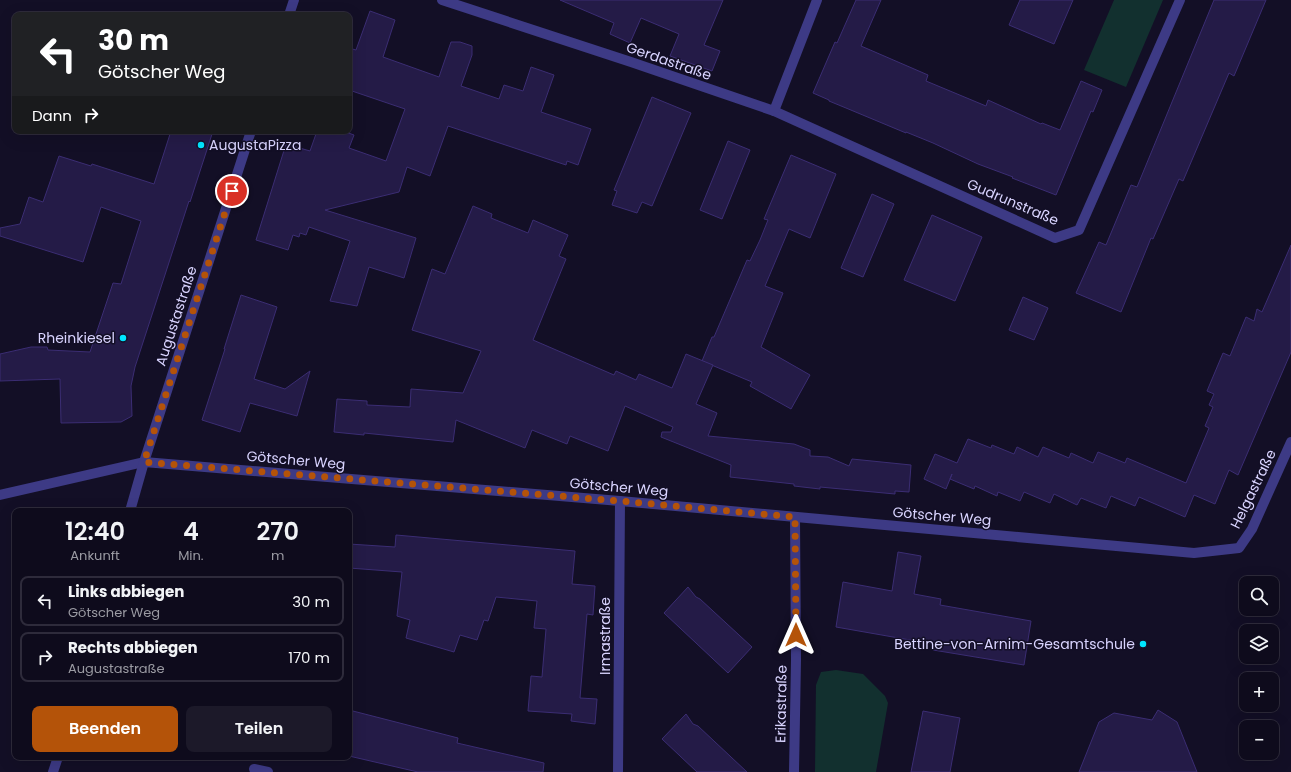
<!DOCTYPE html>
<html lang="de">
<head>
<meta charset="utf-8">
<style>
	body { margin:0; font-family:Poppins,sans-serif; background:#1c1929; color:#f1f3f6; height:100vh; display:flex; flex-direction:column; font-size:15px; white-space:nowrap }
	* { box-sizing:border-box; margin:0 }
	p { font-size:13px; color:#9b9ba3 }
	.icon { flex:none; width:22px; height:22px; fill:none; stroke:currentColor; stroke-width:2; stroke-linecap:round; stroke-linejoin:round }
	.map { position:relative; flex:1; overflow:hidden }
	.drawer { position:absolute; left:12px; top:508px; width:340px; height:252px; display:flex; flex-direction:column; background:#0e0b1c; border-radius:8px; box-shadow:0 4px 16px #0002,0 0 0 1px #2e2b3b }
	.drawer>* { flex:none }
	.hud { position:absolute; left:12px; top:12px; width:340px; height:122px; border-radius:8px; box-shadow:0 4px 16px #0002,0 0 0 1px #2e2b3b; background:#202124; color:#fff; overflow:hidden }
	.controls { position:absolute; left:1239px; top:576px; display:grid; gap:8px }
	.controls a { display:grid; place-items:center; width:40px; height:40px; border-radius:8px; background:#0e0b1c; box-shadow:0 4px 16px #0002,0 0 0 1px #2e2b3b; font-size:20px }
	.pin { position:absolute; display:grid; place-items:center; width:34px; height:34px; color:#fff; margin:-17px; border:2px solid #fff; border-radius:50%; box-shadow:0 1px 4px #0007 }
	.me { position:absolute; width:44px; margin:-22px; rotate:0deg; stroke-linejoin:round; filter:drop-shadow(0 0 3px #0008) }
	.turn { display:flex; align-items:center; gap:14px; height:84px; padding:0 20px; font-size:18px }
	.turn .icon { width:52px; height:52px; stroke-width:2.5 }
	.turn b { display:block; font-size:28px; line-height:34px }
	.then { display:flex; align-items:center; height:38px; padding:0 20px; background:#0003; gap:8px; font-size:15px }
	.eta { display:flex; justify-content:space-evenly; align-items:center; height:68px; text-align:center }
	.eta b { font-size:24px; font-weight:600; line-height:28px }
	.button { display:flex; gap:8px; margin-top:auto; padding:8px 20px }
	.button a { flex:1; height:46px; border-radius:8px; background:#b45309; color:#fff; font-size:16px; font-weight:600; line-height:46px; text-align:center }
	.button a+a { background:#1c1929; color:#f1f3f6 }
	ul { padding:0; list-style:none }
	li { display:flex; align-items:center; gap:12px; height:50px; margin:0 8px 6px; padding:0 12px; border:2px solid #2e2b3b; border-radius:8px }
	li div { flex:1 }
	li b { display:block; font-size:15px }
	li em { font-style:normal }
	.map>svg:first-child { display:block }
	.green { fill:#12302f }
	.building { fill:#241b47; stroke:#3b2d73 }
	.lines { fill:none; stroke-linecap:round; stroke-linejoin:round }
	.street { stroke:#3d3a85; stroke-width:10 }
	.route { stroke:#b45309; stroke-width:7; stroke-dasharray:0 12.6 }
	.poi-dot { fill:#00e5ff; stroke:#130f26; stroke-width:1.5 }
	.labels { text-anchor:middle; stroke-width:3; stroke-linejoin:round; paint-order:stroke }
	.street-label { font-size:14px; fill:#d9d4ff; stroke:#130f26 }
	.poi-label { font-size:14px; fill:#d9d4ff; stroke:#130f26; text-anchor:end }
</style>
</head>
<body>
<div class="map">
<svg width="1291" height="772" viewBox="0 0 1291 772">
	<rect width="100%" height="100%" fill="#130f26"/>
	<g class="green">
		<path d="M1114,0H1163L1126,87L1084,70Z"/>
		<path d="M836,670L863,674L885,696L888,703L876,772H815L816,685L821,672Z"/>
	</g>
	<g class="building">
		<path d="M560,0H723L704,45L720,51L712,71L670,56L679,34L641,18L630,43L610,34L614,23Z"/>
		<path d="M856,0H881L861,46L928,75L926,81L986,106L988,100L1041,124L1042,123L1060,130L1081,81L1102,90L1093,112L1091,111L1056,195L1012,178L1013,177L978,164L933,143L906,132V133L846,108L829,101V100L813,93L835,42L837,43Z"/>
		<path d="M1020,0H1073L1054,44L1009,25Z"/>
		<path d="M1214,0H1266L1234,76L1229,73L1183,181L1179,179L1153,239L1151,238L1121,312L1076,293L1099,242L1106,245L1131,185L1137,187Z"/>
		<path d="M370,11L395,20L383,57L439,77L451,42H460L472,46V55L461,86L499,99L504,85L523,91L531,67L554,75L541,112L591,129L578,165L567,161L566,165L448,126L430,176L407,167L399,192L325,210L416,238L404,278L369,267L357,306L330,301L350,241L309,227L306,235L300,233L299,237L293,235L288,250L256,240L286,144L310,151L317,131H343L354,135L349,148L386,161L405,109L349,90V48L356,50Z"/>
		<path d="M652,97L691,113L652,206L642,202L637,213L612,205L617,191L614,190Z"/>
		<path d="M171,131H213L190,202L189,201L135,367L131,386L132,416L121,422L61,423L60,379L0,381V354L31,347H47L48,350L90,352L113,283L121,284L141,221L101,207L83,262L0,236V228L20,224L29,197L43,202L59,156L91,166L92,164L154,184Z"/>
		<path d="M728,141L750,150L722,219L700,210Z"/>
		<path d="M791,155L836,174L810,238L789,229L765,286L783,293L761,347L810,375L791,409L750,386L752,382L702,361L712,337H714L747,260L750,261L760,240L768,220L764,219Z"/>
		<path d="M872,194L894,204L863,277L841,268Z"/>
		<path d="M473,206L492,214L491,218L528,233L533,220L568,235L559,256L566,259L533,340L614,375L616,371L636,380L639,374L672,388L686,354L713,365L696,404L717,413L708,436L794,444L810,450V456L828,457L849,466L852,459L911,465L909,492L895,491V494L820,487V489L794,486V484L730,477L731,465L661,437L662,432H671L673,427L625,406L608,451L570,436L567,444L532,430L525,448L456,420L453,442L364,433V435L334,432L337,399L367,401V405L410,407L411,389L463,393L481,351L412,330L432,269L445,274Z"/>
		<path d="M932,215L982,237L955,301L904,280Z"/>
		<path d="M1291,245V352L1238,475L1229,470L1215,504L1194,495L1185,517L1139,497L1135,506L1111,496L1106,508L1081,498L1077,505L1054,494L1050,503L1024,492L1020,501L998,492L997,496L975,486L974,489L950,479L952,474L946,489L924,479L935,454L957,463L968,439L991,448L992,445L1014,454L1017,447L1038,457L1043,447L1069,458L1071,453L1093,463L1098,452L1125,463L1127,458L1186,483L1209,428L1205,426L1213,407L1209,405L1214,394L1207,391L1223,353L1230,356L1246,317L1254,321L1257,309L1262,312Z"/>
		<path d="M241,295L277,307L254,379L285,389L310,371L297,416L250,403L240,432L202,420L225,349H224Z"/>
		<path d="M1023,297L1048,308L1034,340L1009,330Z"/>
		<path d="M396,535L575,551L572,584L595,586L593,615L587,614L580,698L597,699L595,724L571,721L572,714L528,711L531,676L542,677L546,629L534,628L537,601L496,597L488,621L484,620L477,640L460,635L454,652L406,638L410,620L397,616L402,572L349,568V544L395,547Z"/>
		<path d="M898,552L921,556L914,594L941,599L940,605L1031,621L1024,665L933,650V644L836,627L843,582L892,591Z"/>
		<path d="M688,587L696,597L700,599L752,647L728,673L664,613Z"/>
		<path d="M349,710L458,738L457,743L544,763L543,772H418L349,756Z"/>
		<path d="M1158,710L1177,722L1197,772H1079L1099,722L1114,713L1152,720Z"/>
		<path d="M923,711L960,718L950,772H911Z"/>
		<path d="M686,714L693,724L698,726L747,772H697L662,739Z"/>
	</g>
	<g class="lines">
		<g class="street">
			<path d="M442,0L631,62L774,111L1055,238L1079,230L1180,0"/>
			<path d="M289,15L294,0"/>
			<path d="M774,111L817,0"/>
			<path d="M0,495L144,462L620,501L1194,553L1239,548L1252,529L1291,442"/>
			<path d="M130,511L144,462L251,131"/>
			<path d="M254,769L268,772"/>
			<path d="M53,772L58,757"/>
			<path d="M618,772L620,501"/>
			<path d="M794,772L796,660L795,517"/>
		</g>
	</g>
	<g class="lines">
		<path class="route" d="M232,191L144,462L620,501L795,517L796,635"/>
	</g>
	<g class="poi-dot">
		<circle cx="201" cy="145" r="4"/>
		<circle cx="123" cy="338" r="4"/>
		<circle cx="1143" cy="644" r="4"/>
	</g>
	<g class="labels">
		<g class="street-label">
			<text transform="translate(669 61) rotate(19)" y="5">Gerdastraße</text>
			<text transform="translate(1013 202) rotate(23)" y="5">Gudrunstraße</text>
			<text transform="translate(176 316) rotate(-72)" y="5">Augustastraße</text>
			<text transform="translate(296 460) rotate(5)" y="5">Götscher Weg</text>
			<text transform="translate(619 487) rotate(5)" y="5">Götscher Weg</text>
			<text transform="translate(1253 489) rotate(-64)" y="5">Helgastraße</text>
			<text transform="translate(942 516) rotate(5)" y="5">Götscher Weg</text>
			<text transform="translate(605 636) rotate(-90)" y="5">Irmastraße</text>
			<text transform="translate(781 704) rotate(-89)" y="5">Erikastraße</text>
		</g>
		<g class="poi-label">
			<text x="209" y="150" text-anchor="start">AugustaPizza</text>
			<text x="115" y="343">Rheinkiesel</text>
			<text x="1135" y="649">Bettine-von-Arnim-Gesamtschule</text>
		</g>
	</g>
</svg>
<div class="controls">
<a><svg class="icon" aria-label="search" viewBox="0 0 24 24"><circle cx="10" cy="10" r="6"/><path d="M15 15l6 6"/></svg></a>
<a><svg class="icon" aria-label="layers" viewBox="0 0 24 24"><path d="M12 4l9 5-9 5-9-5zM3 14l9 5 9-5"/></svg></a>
<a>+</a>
<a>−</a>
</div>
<div class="pin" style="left:232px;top:191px;background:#d93025"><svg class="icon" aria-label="arrive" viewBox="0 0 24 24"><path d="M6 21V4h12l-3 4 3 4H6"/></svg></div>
<svg class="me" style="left:796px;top:635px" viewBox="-20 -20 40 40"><path d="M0-17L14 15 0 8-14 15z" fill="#b45309" stroke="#fff" stroke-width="4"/></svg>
<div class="hud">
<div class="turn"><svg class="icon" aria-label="left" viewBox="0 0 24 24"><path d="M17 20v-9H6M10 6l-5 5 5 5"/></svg><div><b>30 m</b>Götscher Weg</div></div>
<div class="then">Dann<svg class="icon" aria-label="right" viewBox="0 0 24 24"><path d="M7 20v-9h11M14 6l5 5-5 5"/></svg></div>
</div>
<section class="drawer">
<div class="eta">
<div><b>12:40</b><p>Ankunft</p></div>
<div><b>4</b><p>Min.</p></div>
<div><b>270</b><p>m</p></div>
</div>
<ul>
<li><svg class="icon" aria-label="left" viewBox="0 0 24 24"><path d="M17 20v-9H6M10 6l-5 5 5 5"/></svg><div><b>Links abbiegen</b><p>Götscher Weg</p></div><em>30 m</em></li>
<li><svg class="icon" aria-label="right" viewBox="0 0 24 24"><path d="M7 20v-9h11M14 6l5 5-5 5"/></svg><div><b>Rechts abbiegen</b><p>Augustastraße</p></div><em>170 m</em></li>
</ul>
<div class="button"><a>Beenden</a><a>Teilen</a></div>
</section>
</div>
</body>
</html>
